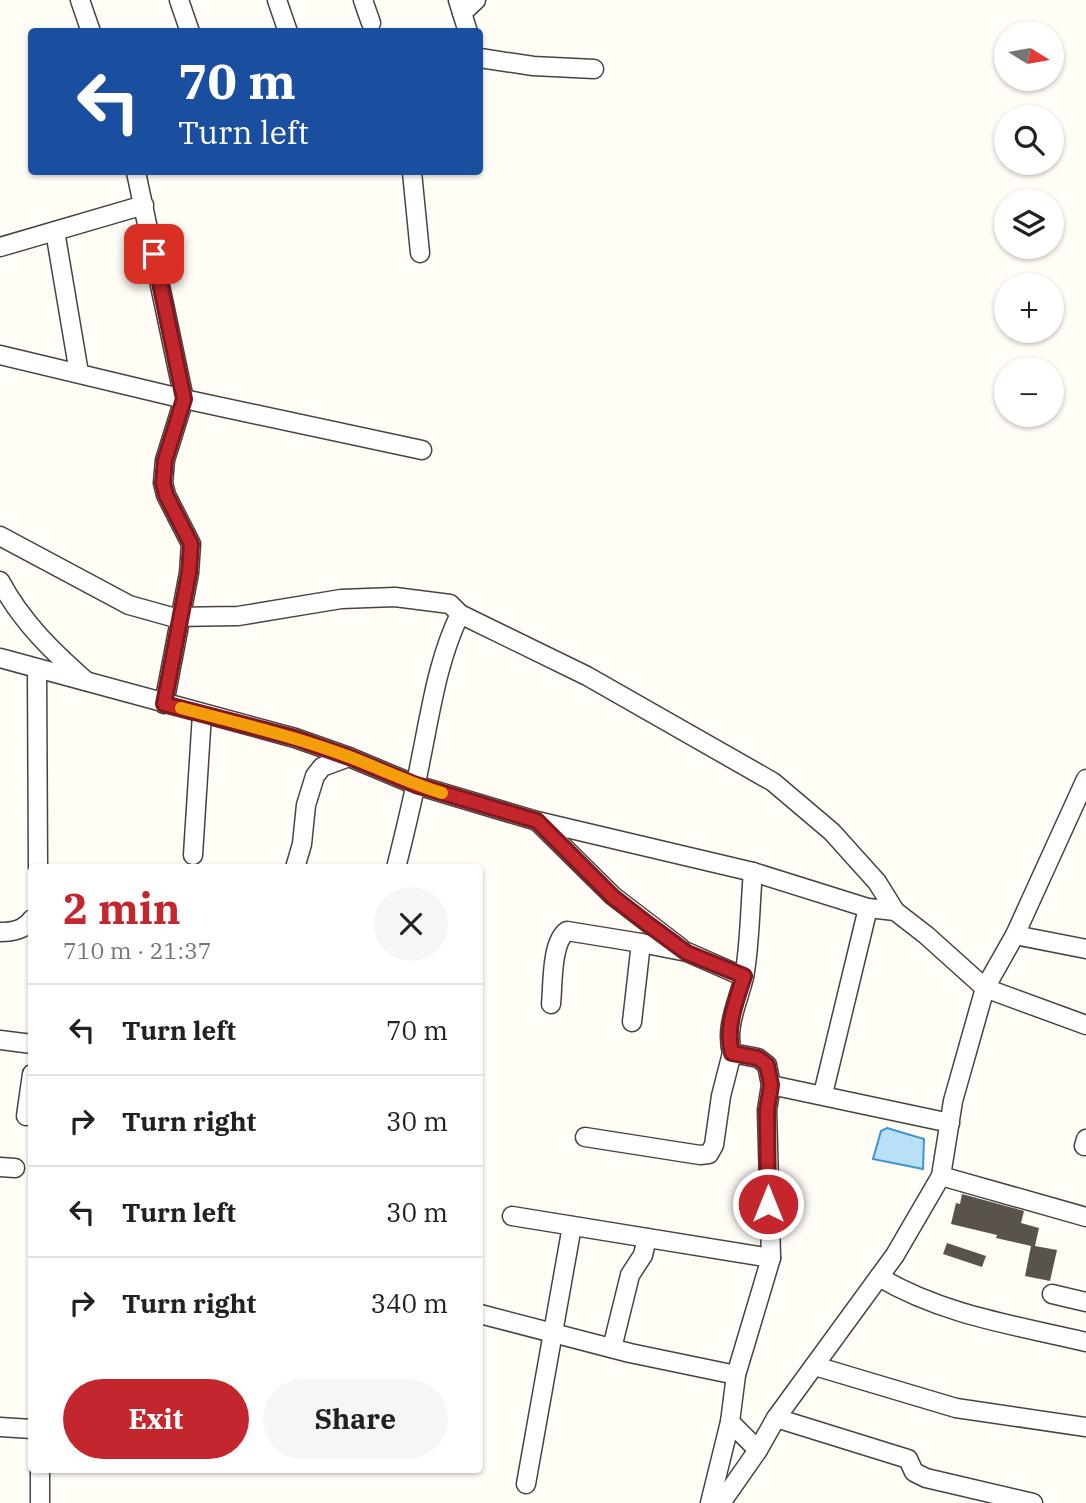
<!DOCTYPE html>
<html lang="en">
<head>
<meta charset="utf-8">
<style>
	body { margin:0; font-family:"IBM Plex Serif",serif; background:#f6f6f6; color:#202124; height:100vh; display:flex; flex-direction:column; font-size:26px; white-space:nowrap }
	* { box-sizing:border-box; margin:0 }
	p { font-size:23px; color:#757577 }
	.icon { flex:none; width:38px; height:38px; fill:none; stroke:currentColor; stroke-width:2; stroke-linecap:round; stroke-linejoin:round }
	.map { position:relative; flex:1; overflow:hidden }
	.sheet { position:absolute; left:28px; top:864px; width:455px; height:609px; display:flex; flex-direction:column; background:#fff; border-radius:7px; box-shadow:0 2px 5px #0004 }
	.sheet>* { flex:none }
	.hud { position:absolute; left:28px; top:28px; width:455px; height:147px; border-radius:7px; box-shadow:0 2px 5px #0004; background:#1a4fa0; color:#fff; overflow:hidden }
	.needle { width:46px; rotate:101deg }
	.fabs { position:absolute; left:994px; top:21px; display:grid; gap:14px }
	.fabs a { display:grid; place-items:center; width:70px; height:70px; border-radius:50%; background:#fff; box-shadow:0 2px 5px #0004; font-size:35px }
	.pin { position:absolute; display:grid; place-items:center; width:60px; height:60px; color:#fff; margin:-30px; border-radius:14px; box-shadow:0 4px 10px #0006 }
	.me { position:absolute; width:77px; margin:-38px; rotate:0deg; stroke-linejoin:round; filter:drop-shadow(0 0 5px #0008) }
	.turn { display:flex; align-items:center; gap:24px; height:147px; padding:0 35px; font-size:32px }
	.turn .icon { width:91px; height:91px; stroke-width:2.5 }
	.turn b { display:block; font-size:49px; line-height:60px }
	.round { display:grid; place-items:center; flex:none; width:74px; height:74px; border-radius:37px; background:#f6f6f6 }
	.head { display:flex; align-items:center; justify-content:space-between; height:119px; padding:0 35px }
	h1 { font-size:42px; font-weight:700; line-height:52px; color:#c4262e }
	.button { display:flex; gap:14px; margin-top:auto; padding:14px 35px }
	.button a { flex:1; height:80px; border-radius:42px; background:#c4262e; color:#fff; font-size:28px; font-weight:700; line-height:80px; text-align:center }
	.button a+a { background:#f6f6f6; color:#202124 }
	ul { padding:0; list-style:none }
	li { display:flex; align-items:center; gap:21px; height:91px; padding:0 35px; border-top:2px solid #e0e0e0 }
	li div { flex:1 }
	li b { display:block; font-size:26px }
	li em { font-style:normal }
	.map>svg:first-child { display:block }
	.water { fill:#b9e0f7; stroke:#3f96cf; stroke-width:2 }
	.building { fill:#5a524d }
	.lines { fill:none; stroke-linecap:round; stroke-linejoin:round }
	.minor-casing { stroke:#444; stroke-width:21 }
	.minor { stroke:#fff; stroke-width:18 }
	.route-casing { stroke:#7f191e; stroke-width:18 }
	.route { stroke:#c4262e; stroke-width:12 }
	.slow { stroke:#f59e0b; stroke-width:12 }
</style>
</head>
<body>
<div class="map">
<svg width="1086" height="1503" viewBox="0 0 1086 1503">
	<rect width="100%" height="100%" fill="#fffdf5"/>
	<path class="water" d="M887,1128L924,1139L923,1169L873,1159L881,1131Z"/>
	<g class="building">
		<path d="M962,1194L1024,1211L1021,1223L1039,1228L1035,1246L1057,1250L1050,1281L1025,1276L1031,1246L996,1238L997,1235L951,1224L956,1203L960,1204Z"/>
		<path d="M947,1243L986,1256L982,1267L943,1254Z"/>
	</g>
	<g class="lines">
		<g class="minor-casing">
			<g id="minor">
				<path d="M80,0L91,32"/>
				<path d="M179,0L190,32"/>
				<path d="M277,0L288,32"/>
				<path d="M363,0L371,23"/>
				<path d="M458,0L468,32"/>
				<path d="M462,13L476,0"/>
				<path d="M480,58L533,66L594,69"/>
				<path d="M136,172L184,399L165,460L163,483L166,495L191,544L189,573L164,704"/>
				<path d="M412,172L420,253"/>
				<path d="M55,231L79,373"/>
				<path d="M0,247L144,205"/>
				<path d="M0,355L184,399L422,450"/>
				<path d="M0,536L129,605L172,617L238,616L341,599L395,597L450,604L460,614C438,659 431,709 421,758C414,795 405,832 396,868"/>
				<path d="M0,581C21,621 52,651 86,681"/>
				<path d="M460,614L587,676L773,782L832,832L877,882L895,911"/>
				<path d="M0,658L295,738L349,757L416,785L537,821L753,872L868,908L895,911L926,935L985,988L1086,1025"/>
				<path d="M37,669L38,868"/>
				<path d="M537,821L613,896L681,948"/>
				<path d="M193,855L202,714"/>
				<path d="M295,868L302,844L306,805L315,776L322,767L349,757"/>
				<path d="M753,872C750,904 750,947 744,977C738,1003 725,1026 732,1053L758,1058L767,1065L771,1085L767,1110L771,1258L736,1375L730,1422L758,1450"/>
				<path d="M0,932C13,932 24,930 32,919"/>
				<path d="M1015,935L1086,949"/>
				<path d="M551,1004C553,985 551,942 567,931L641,943L687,952L744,977"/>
				<path d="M632,1022L641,943"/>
				<path d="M0,1040L32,1044"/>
				<path d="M771,1085L950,1123"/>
				<path d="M823,1094L868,908"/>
				<path d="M26,1116L32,1074"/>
				<path d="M585,1137L700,1155L709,1154L714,1145L721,1096L732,1053"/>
				<path d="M1084,1146L1086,1139"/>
				<path d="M0,1167L15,1168"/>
				<path d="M941,1176L1086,1217"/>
				<path d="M512,1216L771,1258"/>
				<path d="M879,1277C943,1315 1014,1325 1086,1342"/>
				<path d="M1052,1294L1086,1302"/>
				<path d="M480,1314L630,1353L736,1375"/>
				<path d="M612,1348L630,1275L643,1255L647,1238"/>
				<path d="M815,1366L956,1408L1086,1427"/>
				<path d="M776,1418L908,1459L914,1472L926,1478L1033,1503"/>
				<path d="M0,1427L32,1429"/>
				<path d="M526,1484L572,1226"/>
				<path d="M40,1503V1470"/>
				<path d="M710,1503L730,1422"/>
				<path d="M721,1503L758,1450L776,1418L895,1255L941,1176L953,1101L985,988L1015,935L1086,779"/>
			</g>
		</g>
		<use href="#minor" class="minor"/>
	</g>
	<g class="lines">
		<g class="route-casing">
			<path id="route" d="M154,254L184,399L165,460L163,483L166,495L191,544L189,573L164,704L295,738L349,757L416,785L537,821L613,897L649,925L687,953L744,976C736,1001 725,1028 732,1053L758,1058L767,1065L771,1085L767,1110L768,1204"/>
		</g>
		<use href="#route" class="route"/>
		<path class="slow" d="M181,708C237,723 293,736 347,756C379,768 409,783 442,793"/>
	</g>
</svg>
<div class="fabs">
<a><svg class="needle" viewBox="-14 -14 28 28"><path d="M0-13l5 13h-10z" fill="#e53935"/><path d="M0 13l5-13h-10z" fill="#757577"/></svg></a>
<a><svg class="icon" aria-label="search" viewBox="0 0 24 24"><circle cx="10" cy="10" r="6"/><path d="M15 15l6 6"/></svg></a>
<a><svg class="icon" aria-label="layers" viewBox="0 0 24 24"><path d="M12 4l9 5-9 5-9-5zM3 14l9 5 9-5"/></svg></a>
<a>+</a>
<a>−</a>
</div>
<div class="pin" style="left:154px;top:254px;background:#d93025"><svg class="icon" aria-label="arrive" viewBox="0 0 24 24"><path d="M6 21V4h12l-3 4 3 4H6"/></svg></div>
<svg class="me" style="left:768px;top:1204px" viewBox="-20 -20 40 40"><circle r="17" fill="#c4262e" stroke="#fff" stroke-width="3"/><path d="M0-11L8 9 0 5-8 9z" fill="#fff"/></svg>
<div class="hud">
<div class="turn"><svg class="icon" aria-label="left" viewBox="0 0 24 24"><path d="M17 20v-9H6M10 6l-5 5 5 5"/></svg><div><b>70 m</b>Turn left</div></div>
</div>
<section class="sheet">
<div class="head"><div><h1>2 min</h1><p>710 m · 21:37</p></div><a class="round"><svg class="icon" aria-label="close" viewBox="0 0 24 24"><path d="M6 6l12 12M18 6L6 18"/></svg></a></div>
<ul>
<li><svg class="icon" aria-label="left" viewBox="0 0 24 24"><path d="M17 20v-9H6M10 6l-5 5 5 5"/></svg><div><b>Turn left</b></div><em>70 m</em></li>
<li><svg class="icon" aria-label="right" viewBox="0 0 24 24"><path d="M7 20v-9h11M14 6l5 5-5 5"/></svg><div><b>Turn right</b></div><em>30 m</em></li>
<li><svg class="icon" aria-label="left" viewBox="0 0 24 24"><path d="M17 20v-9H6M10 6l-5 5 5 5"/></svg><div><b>Turn left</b></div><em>30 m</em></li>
<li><svg class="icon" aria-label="right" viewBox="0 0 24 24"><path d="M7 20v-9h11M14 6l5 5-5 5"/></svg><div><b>Turn right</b></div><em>340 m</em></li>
</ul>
<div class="button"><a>Exit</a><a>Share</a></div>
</section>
</div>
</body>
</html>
